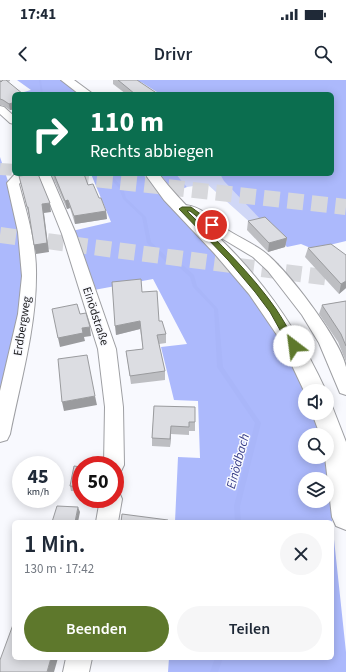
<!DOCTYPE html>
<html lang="de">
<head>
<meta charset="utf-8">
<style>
	body { margin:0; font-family:"Source Sans 3",sans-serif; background:#f6f6f7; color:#1f2937; height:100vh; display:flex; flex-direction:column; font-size:15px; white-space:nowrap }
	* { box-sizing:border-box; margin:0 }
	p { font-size:13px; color:#747a83 }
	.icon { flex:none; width:22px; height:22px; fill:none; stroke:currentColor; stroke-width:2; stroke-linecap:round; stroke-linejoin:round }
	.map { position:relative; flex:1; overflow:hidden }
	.side { position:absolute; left:12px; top:440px; width:322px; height:140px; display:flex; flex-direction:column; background:#fff; border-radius:6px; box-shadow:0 2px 10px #0003 }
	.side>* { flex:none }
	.top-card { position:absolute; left:12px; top:12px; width:322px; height:84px; border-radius:6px; box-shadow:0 2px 10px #0003; background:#0b6e4f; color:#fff; overflow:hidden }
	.buttons { position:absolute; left:298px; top:304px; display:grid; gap:8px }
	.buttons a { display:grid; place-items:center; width:36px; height:36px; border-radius:50%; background:#fff; box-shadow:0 2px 10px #0003; font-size:20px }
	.speed { position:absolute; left:12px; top:376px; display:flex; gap:8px; font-size:20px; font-weight:700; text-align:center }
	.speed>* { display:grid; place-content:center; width:52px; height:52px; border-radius:50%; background:#fff; box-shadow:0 2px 10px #0003; line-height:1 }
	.speed small { font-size:10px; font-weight:400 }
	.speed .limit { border:6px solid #d22; background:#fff; color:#111 }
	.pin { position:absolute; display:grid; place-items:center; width:34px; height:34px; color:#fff; margin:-17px; border:2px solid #fff; border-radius:50%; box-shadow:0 1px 4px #0007 }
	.me { position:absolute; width:44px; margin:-22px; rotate:330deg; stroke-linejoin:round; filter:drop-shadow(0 0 3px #0008) }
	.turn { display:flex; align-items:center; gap:14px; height:84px; padding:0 12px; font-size:18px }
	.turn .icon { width:52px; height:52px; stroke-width:2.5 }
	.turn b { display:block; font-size:28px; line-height:34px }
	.round { display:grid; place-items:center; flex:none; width:42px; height:42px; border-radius:21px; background:#f6f6f7 }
	.headline { display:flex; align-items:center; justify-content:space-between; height:68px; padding:0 12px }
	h1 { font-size:24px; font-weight:600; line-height:30px }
	.cta { display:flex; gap:8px; margin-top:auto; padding:8px 12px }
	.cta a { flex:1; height:46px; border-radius:24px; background:#5e782c; color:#fff; font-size:16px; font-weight:600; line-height:46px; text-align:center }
	.cta a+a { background:#f6f6f7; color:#1f2937 }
	.status { display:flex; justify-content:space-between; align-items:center; height:28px; padding:0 20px; background:#fff; direction:ltr }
	.status svg { height:11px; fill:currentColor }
	header { display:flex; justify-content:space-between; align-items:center; height:52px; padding:0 12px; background:#fff; font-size:18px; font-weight:600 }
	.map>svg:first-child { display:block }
	.green { fill:#d0d7f6 }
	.forest { fill:#acb9fc; fill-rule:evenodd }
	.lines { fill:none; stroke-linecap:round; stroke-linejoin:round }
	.stream { fill:#a9b6f9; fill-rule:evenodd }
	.highway-tunnel-far1 { stroke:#d7d8dc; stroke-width:12; stroke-dasharray:12 6; stroke-linecap:butt }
	.highway-tunnel { stroke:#d7d8dc; stroke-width:16; stroke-dasharray:16 8; stroke-linecap:butt }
	.street-casing { stroke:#9e9fa3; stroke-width:2 }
	.secondary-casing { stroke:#9e9fa3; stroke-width:2 }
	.street { fill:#fff; fill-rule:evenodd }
	.secondary { fill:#fff; fill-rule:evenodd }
	.wall { fill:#bdbec2 }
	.shaded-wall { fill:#9a9b9e }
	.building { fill:#dcdde2; stroke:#9a9b9e }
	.route { fill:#5e782c; stroke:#3d4e1d }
	.labels { text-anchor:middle; stroke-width:3; stroke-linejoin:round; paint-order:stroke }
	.street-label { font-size:12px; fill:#1c1c1e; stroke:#f8f9fe }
	.water-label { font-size:13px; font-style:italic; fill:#343a87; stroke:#f8f9fe }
</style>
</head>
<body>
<div class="status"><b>17:41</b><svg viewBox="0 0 49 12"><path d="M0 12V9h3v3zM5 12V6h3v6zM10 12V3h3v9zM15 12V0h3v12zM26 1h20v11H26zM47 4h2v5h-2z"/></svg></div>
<header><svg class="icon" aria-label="back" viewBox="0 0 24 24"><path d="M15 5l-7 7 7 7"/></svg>Drivr<svg class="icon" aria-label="search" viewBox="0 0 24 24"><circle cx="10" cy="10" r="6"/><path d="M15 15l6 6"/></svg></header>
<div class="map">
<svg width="346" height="592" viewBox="0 0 346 592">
	<rect width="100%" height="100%" fill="#f8f9fe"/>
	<path class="green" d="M176,94H225L264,143L253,145L207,104L187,107Z"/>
	<g class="forest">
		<path d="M17,0H61L81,14H17L31,10Z"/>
		<path d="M127,0H346V161L313,169L301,164L287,167L224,101L220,94H332V14H160L141,2L132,3Z"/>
		<path d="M0,77C18,128 29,180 22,234C18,265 7,301 0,333Z"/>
		<path d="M91,94H143L153,107L227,185L260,226L289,275L305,311V333H313L319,355H305V377H324L328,403L346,572V592H168L169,578H332V442H175L178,377L200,378L198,321L174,320L161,267L187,264L153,199L94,210L72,151L111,142ZM305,399H327V421H305Z"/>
		<path d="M160,94H176L187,107L174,112Z"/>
	</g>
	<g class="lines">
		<g class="stream">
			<path d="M39,0H41L43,14H41Z"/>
			<path d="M106,94H110L123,108L126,118L146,137L151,162L170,180L184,186L194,195L197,206L218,229L223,287L261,343L240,426L241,442H235L234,426L255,343L217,287L214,229L193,207L190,197L180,188L166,182L147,163L142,137L123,119L119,108Z"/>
			<path d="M215,578H223L218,592H210Z"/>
		</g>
		<g class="highway-tunnel-far1">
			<path d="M0,89L14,90"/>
			<path d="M49,94H52"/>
		</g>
		<g class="highway-tunnel">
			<path d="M49,94L346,127"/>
			<path d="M0,155L346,200"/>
		</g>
		<g class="street-casing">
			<g id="street">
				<path d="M0,26L4,27L14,36V44L10,43L0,34Z"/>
				<path d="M15,94H28L19,104C27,134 37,165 36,197C36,248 20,304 10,354L7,360L0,362V311L18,234L22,196L18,152L7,103Z"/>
				<path d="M38,94H50L76,154L116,269L123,327L124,385L121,391L115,394V385H104L105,327L98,269L62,154Z"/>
				<path d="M182,125C201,125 212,139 226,149C238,157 252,163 263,171C286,188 341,260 346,287C346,296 346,306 346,315L340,313L319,263L302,235L268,191L253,177L218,156L188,133L177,132L176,129L177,126Z"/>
				<path d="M115,411L119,412L122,419L118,442H96L100,419H115Z"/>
				<path d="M66,578H92L89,592H63Z"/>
			</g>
		</g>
		<g class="secondary-casing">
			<g id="secondary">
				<path d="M61,0H74L93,14H79Z"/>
				<path d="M145,94H159C182,125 212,149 237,176C275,217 303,261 326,311H305V313L279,258L249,214L214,173L164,120Z"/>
				<path d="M327,325L332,326L346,362V450L336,446L332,437L325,377H327V355H320L312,333H327Z"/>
			</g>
		</g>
		<use href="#street" class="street"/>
		<use href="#secondary" class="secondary"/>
	</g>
	<g class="wall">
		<path d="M0,0H10V1L8,2L14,14V30H10L4,26L0,25Z"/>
		<path d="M113,0H137L158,14H126L113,4Z"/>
		<path d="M53,94L88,105L99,118L106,131L107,139L75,144L70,128L67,129L54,100Z"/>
		<path d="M248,141L287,158L285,167L268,172L247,150Z"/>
		<path d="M308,168L346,175V208L339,214L305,177Z"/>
		<path d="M142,212L166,254V263L159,264L165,291V300L131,304L126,271L143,269L140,249L116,255Z"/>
		<path d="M346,221V282L338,262L319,234L322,225Z"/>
		<path d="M154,326L195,342V351H189V355L171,354L170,367L152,366V358Z"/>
		<path d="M81,387V411H71L70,406Z"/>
	</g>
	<g class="shaded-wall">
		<path d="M12,23L14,29L10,30L9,24Z"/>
		<path d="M68,120L70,128L67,129L65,121Z"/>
		<path d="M50,123L51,132L44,133L49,172L36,174L34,165L42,124Z"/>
		<path d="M27,127H28L30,136H29Z"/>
		<path d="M106,131L107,139L75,144L74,136Z"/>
		<path d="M287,158L285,167L268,172L269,163Z"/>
		<path d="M346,201V208L339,214L341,204Z"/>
		<path d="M140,241V249L116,255L115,246Z"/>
		<path d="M90,247L91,256L84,257L85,261L60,267L58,258L82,248Z"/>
		<path d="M95,316L97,325L64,331L62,322Z"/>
		<path d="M171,346V354L170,367V359Z"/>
		<path d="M78,427L80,432L78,442H75Z"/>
		<path d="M51,578H58L54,592H47Z"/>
	</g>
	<g class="building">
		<path d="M3,0H6L23,14H14V25L12,23L9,24L3,20L0,19V1L1,2Z"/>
		<path d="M118,0H137L158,14H135Z"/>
		<path d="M35,94H38L50,123L42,124L47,163L34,165L28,127H27L19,96Z"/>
		<path d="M54,94H84L88,105L93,104L99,118H101L106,131L74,136L68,120L65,121Z"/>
		<path d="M265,137L287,158L269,163L248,141Z"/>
		<path d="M331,164L346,175V201L341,204L308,168Z"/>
		<path d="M141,199L142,212L157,211L159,241H162L166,254L157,255L165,291L130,296L126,271L143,269L140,241L115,246L112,202Z"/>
		<path d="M346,221V266L341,254L322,225Z"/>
		<path d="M77,224L80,234L86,233L90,247L82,248L83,253L58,258L52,229Z"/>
		<path d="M87,275L95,316L62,322L58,279Z"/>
		<path d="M154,326L195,327V342H189V347L171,346L170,359L152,358Z"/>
		<path d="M74,386L81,387V407L70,406Z"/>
		<path d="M57,426L78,427L75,442H52Z"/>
		<path d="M122,434L168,440V442H121Z"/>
		<path d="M14,542V578H51L47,592H0V580Z"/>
	</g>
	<path class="route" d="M191,127L214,144V146H209L190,131H187C218,162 251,193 276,229C284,241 291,254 298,266L297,268H290L270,232L255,212L228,180L179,129L182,127Z"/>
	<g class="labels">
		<g class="street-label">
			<text transform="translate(96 236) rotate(72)" y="4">Einödstraße</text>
			<text transform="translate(22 246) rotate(-81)" y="4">Erdbergweg</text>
		</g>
		<g class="water-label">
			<text transform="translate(237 381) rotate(-75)" y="5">Einödbach</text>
		</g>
	</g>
</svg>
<div class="buttons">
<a><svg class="icon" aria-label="sound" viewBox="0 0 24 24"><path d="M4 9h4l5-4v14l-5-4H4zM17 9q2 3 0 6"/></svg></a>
<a><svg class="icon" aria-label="search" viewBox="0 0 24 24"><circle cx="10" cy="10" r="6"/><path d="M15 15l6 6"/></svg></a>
<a><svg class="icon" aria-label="layers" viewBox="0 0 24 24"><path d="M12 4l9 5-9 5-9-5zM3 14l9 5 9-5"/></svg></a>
</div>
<div class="speed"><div>45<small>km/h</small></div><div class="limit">50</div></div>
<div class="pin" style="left:212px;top:145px;background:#d93025"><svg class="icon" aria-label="arrive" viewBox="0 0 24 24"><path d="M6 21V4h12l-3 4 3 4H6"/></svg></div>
<svg class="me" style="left:294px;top:266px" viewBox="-20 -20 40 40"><circle r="19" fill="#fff"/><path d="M0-13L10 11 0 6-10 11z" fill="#5e782c"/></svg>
<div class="top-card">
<div class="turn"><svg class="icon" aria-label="right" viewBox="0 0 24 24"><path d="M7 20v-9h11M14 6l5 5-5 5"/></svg><div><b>110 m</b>Rechts abbiegen</div></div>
</div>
<section class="side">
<div class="headline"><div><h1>1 Min.</h1><p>130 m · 17:42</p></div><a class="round"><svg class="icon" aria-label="close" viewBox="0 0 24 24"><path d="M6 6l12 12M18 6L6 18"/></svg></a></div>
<div class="cta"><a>Beenden</a><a>Teilen</a></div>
</section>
</div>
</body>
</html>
